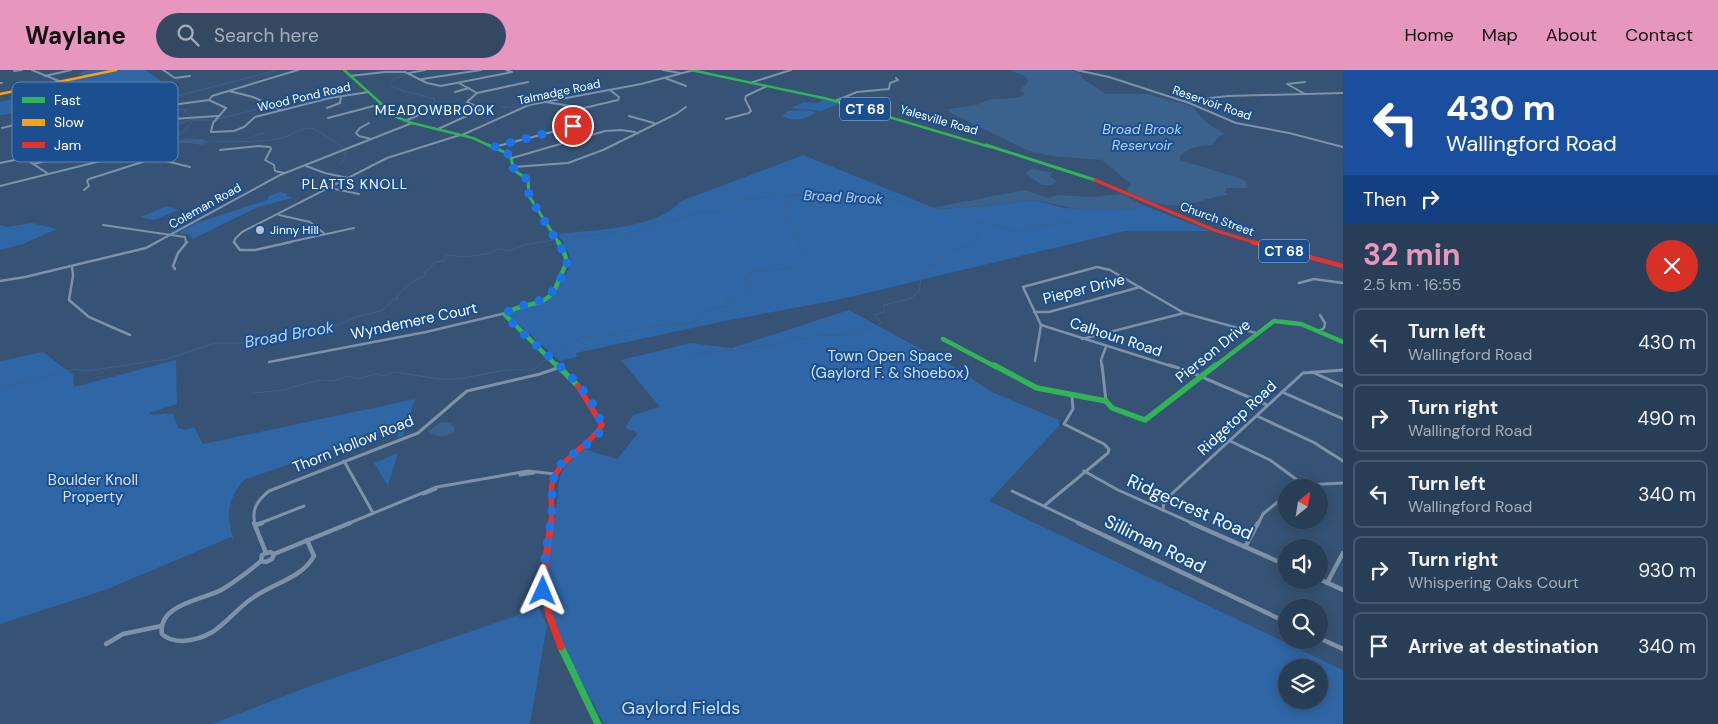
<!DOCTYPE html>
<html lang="en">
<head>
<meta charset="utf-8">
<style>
	body { margin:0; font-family:"DM Sans",sans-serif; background:#344961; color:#f1f3f6; height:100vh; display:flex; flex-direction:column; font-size:19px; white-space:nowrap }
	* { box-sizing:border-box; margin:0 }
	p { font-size:16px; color:#a5aeba }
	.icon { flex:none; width:28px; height:28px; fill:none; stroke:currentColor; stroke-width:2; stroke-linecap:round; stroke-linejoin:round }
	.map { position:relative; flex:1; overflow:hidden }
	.panel { display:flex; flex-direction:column; background:#283e57; width:375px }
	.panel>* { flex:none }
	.top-card { background:#1a4fa0; color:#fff; overflow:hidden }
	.needle { width:32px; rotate:30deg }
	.buttons { position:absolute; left:1278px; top:409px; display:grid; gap:10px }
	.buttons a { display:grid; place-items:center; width:50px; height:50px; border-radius:50%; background:#283e57; box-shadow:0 2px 12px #0003,0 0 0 1px #44576d; font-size:25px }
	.pin { position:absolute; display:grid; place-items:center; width:42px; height:42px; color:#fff; margin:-21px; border:2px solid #fff; border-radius:50%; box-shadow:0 1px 5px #0007 }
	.me { position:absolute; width:55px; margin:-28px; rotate:1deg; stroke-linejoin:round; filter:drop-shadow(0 0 4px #0008) }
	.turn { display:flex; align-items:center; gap:18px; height:105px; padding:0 20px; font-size:22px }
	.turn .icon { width:65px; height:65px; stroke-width:2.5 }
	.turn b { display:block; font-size:35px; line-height:42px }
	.then { display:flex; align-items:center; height:48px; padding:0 20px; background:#0003; gap:10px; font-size:19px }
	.round { display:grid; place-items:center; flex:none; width:52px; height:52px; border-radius:26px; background:#344961 }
	.headline { display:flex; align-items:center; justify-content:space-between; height:85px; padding:0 20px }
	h1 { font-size:30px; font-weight:700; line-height:38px; color:#e797bd }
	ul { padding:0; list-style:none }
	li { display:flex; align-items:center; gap:15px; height:68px; margin:0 10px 8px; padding:0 10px; border:2px solid #44576d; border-radius:8px }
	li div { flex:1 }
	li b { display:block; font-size:19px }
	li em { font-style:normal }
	header { display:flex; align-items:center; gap:30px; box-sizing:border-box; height:70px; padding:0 25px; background:#e797bd; color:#111 }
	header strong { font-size:24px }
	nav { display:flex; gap:28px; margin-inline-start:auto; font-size:18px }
	.search { width:350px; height:45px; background:#344961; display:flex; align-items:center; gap:12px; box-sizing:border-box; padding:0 18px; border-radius:28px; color:#a5aeba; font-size:19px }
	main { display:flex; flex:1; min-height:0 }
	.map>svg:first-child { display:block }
	.green { fill:#2f66a5; fill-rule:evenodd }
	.water { fill:#3b618d }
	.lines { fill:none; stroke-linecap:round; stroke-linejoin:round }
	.stream { stroke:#3b618d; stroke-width:1 }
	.street-far3 { stroke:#7d92a8; stroke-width:2 }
	.street-far2 { stroke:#7d92a8; stroke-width:2.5 }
	.street-far1 { stroke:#7d92a8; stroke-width:3 }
	.street { stroke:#7d92a8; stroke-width:4.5 }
	.fast-far4 { stroke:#30b455; stroke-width:2.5 }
	.fast-far3 { stroke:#30b455; stroke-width:3 }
	.fast-far2 { stroke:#30b455; stroke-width:4.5 }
	.fast-far1 { stroke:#30b455; stroke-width:5.5 }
	.fast { stroke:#30b455; stroke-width:7 }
	.slow { stroke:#ff9f0a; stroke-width:2.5 }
	.jam-far3 { stroke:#e5322d; stroke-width:3 }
	.jam-far2 { stroke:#e5322d; stroke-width:4.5 }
	.jam-far1 { stroke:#e5322d; stroke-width:5.5 }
	.jam { stroke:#e5322d; stroke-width:7 }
	.route { stroke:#1a73e8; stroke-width:9; stroke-dasharray:0 16.2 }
	.poi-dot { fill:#b9c2ce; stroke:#1b4f8f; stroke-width:2 }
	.labels { text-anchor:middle; stroke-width:4; stroke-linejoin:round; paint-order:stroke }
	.far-street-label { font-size:12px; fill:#fff; stroke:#1b4f8f }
	.far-poi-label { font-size:12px; fill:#fff; stroke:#1b4f8f; text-anchor:start }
	.shield { fill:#1b4f8f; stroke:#bbcadd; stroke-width:1 }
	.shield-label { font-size:14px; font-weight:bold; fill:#fff }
	.far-neighbourhood-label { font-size:14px; letter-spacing:1px; fill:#fff; stroke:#1b4f8f }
	.far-water-label { font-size:14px; font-style:italic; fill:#b5d3f5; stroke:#1b4f8f }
	.street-label { font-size:15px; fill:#fff; stroke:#1b4f8f }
	.park-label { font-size:15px; fill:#cfe3fa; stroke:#1b4f8f }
	.water-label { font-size:16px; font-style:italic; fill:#b5d3f5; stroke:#1b4f8f }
	.near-street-label { font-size:18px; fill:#fff; stroke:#1b4f8f }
	.near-park-label { font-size:18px; fill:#cfe3fa; stroke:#1b4f8f }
	.key { fill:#1b4f8f; stroke:#5f84b1; stroke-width:1 }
	.key-label { font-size:14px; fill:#fff }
</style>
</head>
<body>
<header>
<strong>Waylane</strong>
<div class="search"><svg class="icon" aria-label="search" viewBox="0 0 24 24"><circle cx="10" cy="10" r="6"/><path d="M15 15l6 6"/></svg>Search here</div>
<nav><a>Home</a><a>Map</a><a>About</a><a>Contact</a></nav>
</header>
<main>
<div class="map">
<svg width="1343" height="654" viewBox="0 0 1343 654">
	<rect width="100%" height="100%" fill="#365274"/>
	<g class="green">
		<path d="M91,0H146L168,17L148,22L150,25L114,33L0,45V32L39,23L28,18L84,6L78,3Z"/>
		<path d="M825,29L839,34L821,41L790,38L804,32L818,33Z"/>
		<path d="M804,40L817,42C802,50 798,52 781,46L788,41Z"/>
		<path d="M803,85L937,139L986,136L1033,130L1065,138L1124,140L1145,136L1210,161H1125L837,230L725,251L576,283L577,287L560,291L508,245L510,242L553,226L572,193L565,175L558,164C592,160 658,159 681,131Z"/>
		<path d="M280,122L288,124L286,126L291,127L292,128L258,137L193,169L188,164L178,163L194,154L267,130L269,126Z"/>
		<path d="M167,136L179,140L154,150L140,147Z"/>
		<path d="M32,153L57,159L23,174L0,180V155L7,157Z"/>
		<path d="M849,240L952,296L992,322L1059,350V356L989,431L1343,600V654H604C584,614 555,569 547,525C542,502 551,468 555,445C562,408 551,406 584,379L617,389L638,363L625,358L633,345L660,337L621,290L690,273L732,278ZM1286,598H1319V630H1286Z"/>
		<path d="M43,282L73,305L74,317L176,290L177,334L149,343C155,347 165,342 173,344L178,358L185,360L194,357L203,374L415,329L403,366L398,368V356L244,410C226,432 226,446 234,472L231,467L105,520L0,554V291Z"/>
		<path d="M398,383L388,416L374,393Z"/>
		<path d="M539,538L547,555L530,654H212L313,615Z"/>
	</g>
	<g class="water">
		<path d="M1009,0H1071L1080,3L1082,8L1106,24H1148L1194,37C1199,49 1213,57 1225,64L1218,67L1212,75C1200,76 1188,77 1180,86V90L1242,109L1247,112L1248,118H1227L1225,122L1228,125C1213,126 1204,131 1190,134C1164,139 1150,131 1126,121L1131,114L1102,90L1053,86L1029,81L949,42L948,39L976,35L991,29L1014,28L1025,25L1020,20L1029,11L1025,6Z"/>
		<path d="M175,63L181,65L169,70L202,69L207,71L202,72L209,73L201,75L191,73L148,74Z"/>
		<path d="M1031,99L1052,102L1050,106L1056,111L1052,115H1042L1025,103Z"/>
		<path d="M1024,120L1049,128L1057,125L1093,127L1122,124L1145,136L1124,140H1084L1033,130L986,136L937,139L931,138Z"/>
		<path d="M442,352L450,353L454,356V362C446,368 435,368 428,361Z"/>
	</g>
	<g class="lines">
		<g class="stream">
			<path d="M411,2L413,0"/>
			<path d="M390,13L395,8L406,4"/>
			<path d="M391,16L406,22"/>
			<path d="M408,22L411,23"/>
			<path d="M413,23L435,29L433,34L439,38L436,41L470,37"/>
			<path d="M501,37H518"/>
			<path d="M141,38L188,40L184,42L192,46"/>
			<path d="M483,38H486"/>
			<path d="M0,40L63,29H71L83,34L130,31L155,25L165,27L163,28L166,29L278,0"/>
			<path d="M218,49L262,38"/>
			<path d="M193,50H214"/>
			<path d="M173,63L170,61L171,56L193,49"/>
			<path d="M178,64L184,62L193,50"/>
			<path d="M248,68L264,63"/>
			<path d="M201,72C225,71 255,73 278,69C290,67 298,58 311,58C315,58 343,77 345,80"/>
			<path d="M340,95L347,85L344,84L347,81"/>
			<path d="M561,168L617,163L622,166L701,142L725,141L745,129L804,124L870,125L934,138"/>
			<path d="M554,284L582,267L594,266L600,268L611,264L662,255L690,254L698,250C702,237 718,238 730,236L726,233L727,229L731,231L736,225L739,227L749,222L745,219L751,215L742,212L746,210L744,207L754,201L795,198L801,189L807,187L804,179L800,178L797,171L799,166L791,160L793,156L784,149L785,145L783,143L786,137L791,136L788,135L790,132L797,131L791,128L800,125"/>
			<path d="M676,295L697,284L787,273L792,267L807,269L812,263C837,269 859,264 882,253L875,245L884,242V235L910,229L919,222L921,209L928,206L926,204L931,198L928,195H936L943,188L952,185L950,183C957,177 967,177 976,173L973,168H978L977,164L980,159L971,154L972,152C991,151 1006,162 1025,162L1024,159L1070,152L1061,148L1062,143L1069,137"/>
			<path d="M0,318L75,299L86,301L167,289L215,273H246L294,261L309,262L339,255L355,247L381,241L390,234V231L398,228L397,225L413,211L427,205L424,203L436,192L443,191L447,185L463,187L486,184L499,179L510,181L524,175L553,170"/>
			<path d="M253,323L283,320L319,310L332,311L348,306L357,309L376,304L384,306L394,302L440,309H459L505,300H533L545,290"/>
		</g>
		<g class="street-far3">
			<path d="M32,0L59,11"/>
			<path d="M163,0L175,8L190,6"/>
			<path d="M298,0L212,26L209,30L226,38L213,53L211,62L234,61L244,57L255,47L330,28L369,22"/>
			<path d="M663,0L680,3"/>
			<path d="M1076,0L1109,7L1189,33L1236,53L1289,63L1343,77"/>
			<path d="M14,1L22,0"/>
			<path d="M409,3L425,0"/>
			<path d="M45,6L71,0"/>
			<path d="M350,6L385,2H405L427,13L441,16L512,2L506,0"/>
			<path d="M665,8L686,16"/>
			<path d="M422,9L481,0"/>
			<path d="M753,12L791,0"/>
			<path d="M1305,12L1287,14L1305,24"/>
			<path d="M0,13H2"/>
			<path d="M229,21L253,27L281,40"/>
			<path d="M455,22L469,18"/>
			<path d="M477,23L528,12"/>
			<path d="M835,31L857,22L889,19L890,13L898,10L896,8"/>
			<path d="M1185,31L1228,26L1343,23"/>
			<path d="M545,32L584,38L618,30L619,27L610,20"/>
			<path d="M327,38L340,33L341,27"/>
			<path d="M20,45L31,46"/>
			<path d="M629,46L654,53"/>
			<path d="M328,48L381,34"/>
			<path d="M726,49L749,43L751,41L745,29L746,26L767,16"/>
			<path d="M111,50L162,42"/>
			<path d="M405,51L419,45"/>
			<path d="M369,53L360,58L356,63L359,66L371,69"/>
			<path d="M2,58L26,52"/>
			<path d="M36,58L43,54"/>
			<path d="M438,59L482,39L467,32L477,23L459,13"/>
			<path d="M61,61L100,55L111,48C89,36 45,35 25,51L30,53H69"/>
			<path d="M110,65L116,61"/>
			<path d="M462,65L529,35L641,14L694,0"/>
			<path d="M131,70L109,66L66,67L60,63L76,49L113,37L148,32L179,34L209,30"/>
			<path d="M43,72L62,66"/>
			<path d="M494,77L575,56"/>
			<path d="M220,80L258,76L270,77L271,79L265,90L274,95L275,101L284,103"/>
			<path d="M512,88L605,61L621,60L635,62"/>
			<path d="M0,93L24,88L47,103"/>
			<path d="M34,94L81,82L118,76L146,64L160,53L172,49L218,46"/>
			<path d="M306,96L325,103L348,108"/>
			<path d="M513,97L568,93L603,80L676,44L686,37"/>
			<path d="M0,116L133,83L190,97"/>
			<path d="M330,118L359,124"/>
			<path d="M84,120L89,116L87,111L89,109L155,88"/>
			<path d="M279,145L310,152L325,164"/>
			<path d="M103,155L185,167L186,173"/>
			<path d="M155,173L280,105L412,53"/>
			<path d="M234,173L235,169L242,162L387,88L460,65"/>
			<path d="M285,173L354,158"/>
		</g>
		<g class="street-far2">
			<path d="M234,172L240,180H255L291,172"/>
			<path d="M72,196L73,206L69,230L89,247L130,265"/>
			<path d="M175,199L173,196L178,183L187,172"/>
			<path d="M0,211L25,207L146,178L157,172"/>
			<path d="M1299,213L1314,209L1343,213"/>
			<path d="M1034,242H1049L1140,217"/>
			<path d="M1041,255L1174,297"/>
			<path d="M1041,255L1023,217L1097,197L1110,200L1184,243"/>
			<path d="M1319,261L1324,258L1325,253L1320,245"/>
			<path d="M1082,269L1184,243L1256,263"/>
			<path d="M1035,291L1041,255"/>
			<path d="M269,292L426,262L506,243"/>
			<path d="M1102,297L1101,290L1106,277"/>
		</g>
		<g class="street-far1">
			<path d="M1102,295L1106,331"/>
			<path d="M1169,295L1188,301L1267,335"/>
			<path d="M1312,302L1343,316"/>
			<path d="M1282,322L1343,349"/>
			<path d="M1257,346L1313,372L1343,391"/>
			<path d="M1230,371L1270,390L1304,415"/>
			<path d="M344,391L373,443"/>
			<path d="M1084,401L1118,420L1194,454"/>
			<path d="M520,405L534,403"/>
			<path d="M1300,418L1304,415L1343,413"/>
			<path d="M1012,421L1081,454"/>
			<path d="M423,424L436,419"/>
			<path d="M1044,436L1108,383L1109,379L1104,374L1064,354L1073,339L1072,326"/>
			<path d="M1163,440L1164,431L1303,303L1343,300"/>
			<path d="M255,454C251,439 258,430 269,421L418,363L467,321L540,304L560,297"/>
			<path d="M258,454L304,436"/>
			<path d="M347,454L437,417L528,401L555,404"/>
			<path d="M1258,454L1263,444L1286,425"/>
		</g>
		<g class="street">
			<path d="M254,453L266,483"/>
			<path d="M1078,453L1286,552"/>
			<path d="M1191,453L1286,495"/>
			<path d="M256,455L262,453"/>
			<path d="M1245,477L1258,453"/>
			<path d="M270,482L274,484L272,489L266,492L261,491L262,485Z"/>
			<path d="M274,484L350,453"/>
			<path d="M261,491C249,501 236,511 223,519C204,530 157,534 162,564C168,570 175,571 183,571C220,568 227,545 254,527C274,513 302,508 314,486L307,470"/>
			<path d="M1319,509L1343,520"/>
			<path d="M1327,513L1343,483"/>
			<path d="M1319,568L1343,579"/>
			<path d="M106,574L123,564L161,556"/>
		</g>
		<g class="fast-far4">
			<path d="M344,0L396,47L412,53L473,68L492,77"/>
			<path d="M691,0L828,29L990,77"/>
		</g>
		<g class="fast-far3">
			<path d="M489,75L510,85L514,100L528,110L529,126L559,173"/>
			<path d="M986,75L1095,110"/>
		</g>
		<g class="fast-far2">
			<path d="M943,269L996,297"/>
			<path d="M558,297L505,245C517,233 539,237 551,225C555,221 558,212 560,207C569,190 568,188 558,172"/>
			<path d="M1214,297L1274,251L1301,254L1343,272"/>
		</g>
		<g class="fast-far1">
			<path d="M557,295L578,316"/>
			<path d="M994,295L1037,318L1106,331L1112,338L1145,350L1216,295"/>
		</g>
		<path class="fast" d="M561,577L598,654"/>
		<path class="slow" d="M0,24L116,0"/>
		<path class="jam-far3" d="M1095,110L1214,160L1256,173"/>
		<path class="jam-far2" d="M1252,172L1343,196"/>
		<path class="jam-far1" d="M551,454C553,441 550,427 552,414C557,389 589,378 602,355L578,316"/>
		<path class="jam" d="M551,453L543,509L549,545L561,577"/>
	</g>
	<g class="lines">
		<path class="route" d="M543,521C542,496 548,473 551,449C554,433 549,415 557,400C566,383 600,372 602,356C590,310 535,280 506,246V243L510,240C536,229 547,236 561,208C564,201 567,196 568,189L529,126L528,110L514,100L510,85L494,77L573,56"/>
	</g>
	<circle class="poi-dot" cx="260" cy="160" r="5"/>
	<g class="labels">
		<g class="far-street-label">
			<text transform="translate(559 22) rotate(-12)" y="4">Talmadge Road</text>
			<text transform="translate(304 27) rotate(-13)" y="4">Wood Pond Road</text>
			<text transform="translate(1212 33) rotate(19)" y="4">Reservoir Road</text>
			<text transform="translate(939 50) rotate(16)" y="4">Yalesville Road</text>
			<text transform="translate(205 136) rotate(-29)" y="4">Coleman Road</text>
			<text transform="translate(1217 149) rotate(20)" y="4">Church Street</text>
		</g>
		<g class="far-poi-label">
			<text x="270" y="164">Jinny Hill</text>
		</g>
		<g class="shield">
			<rect x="840" y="27.5" width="50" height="23" rx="4"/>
			<rect x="1259" y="169.5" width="50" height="23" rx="4"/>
		</g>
		<g class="shield-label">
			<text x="865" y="44">CT 68</text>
			<text x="1284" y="186">CT 68</text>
		</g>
		<g class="far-neighbourhood-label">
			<text x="435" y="45">MEADOWBROOK</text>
			<text x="355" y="119">PLATTS KNOLL</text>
		</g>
		<g class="far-water-label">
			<text x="1142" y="64">Broad Brook<tspan x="1142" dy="16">Reservoir</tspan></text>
			<text transform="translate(843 127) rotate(3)" y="5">Broad Brook</text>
		</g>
		<g class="street-label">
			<text transform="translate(1084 219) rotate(-14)" y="5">Pieper Drive</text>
			<text transform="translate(414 251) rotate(-12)" y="5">Wyndemere Court</text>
			<text transform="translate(1116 267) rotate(18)" y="5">Calhoun Road</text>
			<text transform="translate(1213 281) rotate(-39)" y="5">Pierson Drive</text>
			<text transform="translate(1237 348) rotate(-43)" y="5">Ridgetop Road</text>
			<text transform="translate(353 374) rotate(-22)" y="5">Thorn Hollow Road</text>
		</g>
		<g class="park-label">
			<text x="890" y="291">Town Open Space<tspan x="890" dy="17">(Gaylord F. &amp; Shoebox)</tspan></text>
			<text x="93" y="415">Boulder Knoll<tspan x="93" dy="17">Property</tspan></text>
		</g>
		<g class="water-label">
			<text transform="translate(289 264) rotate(-10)" y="6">Broad Brook</text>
		</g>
		<g class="near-street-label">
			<text transform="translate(1190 437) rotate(24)" y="6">Ridgecrest Road</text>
			<text transform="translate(1155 474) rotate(26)" y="6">Silliman Road</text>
		</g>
		<g class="near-park-label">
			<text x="681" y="644">Gaylord Fields</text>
		</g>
	</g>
	<rect x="12" y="12" width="166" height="80" rx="8" class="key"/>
	<rect x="22" y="27" width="23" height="6" fill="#30b455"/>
	<rect x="22" y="49" width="23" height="7" fill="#ff9f0a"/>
	<rect x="22" y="72" width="23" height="6" fill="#e5322d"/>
	<g class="key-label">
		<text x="54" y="35">Fast</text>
		<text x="54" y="57">Slow</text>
		<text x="54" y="80">Jam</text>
	</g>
</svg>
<div class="buttons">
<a><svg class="needle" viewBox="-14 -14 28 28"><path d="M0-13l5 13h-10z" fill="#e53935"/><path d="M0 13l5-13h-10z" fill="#a5aeba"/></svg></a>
<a><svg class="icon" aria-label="sound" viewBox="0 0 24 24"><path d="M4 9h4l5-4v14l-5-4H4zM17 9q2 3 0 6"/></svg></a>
<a><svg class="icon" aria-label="search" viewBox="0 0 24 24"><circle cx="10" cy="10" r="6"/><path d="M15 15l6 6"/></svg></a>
<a><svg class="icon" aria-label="layers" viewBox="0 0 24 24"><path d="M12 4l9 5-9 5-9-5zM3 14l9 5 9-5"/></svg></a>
</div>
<div class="pin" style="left:573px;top:56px;background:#d93025"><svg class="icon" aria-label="arrive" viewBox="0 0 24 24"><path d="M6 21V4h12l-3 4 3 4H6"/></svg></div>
<svg class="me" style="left:543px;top:521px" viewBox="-20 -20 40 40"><path d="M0-17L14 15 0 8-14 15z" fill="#1a73e8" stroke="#fff" stroke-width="4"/></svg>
</div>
<section class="panel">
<div class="top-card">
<div class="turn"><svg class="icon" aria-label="left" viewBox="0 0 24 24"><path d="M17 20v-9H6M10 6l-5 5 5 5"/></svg><div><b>430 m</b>Wallingford Road</div></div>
<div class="then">Then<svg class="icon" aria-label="right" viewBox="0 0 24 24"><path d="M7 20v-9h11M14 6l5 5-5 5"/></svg></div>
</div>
<div class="headline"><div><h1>32 min</h1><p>2.5 km · 16:55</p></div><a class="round" style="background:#d93025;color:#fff"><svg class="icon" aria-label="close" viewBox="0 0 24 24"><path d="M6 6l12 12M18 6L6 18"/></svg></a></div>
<ul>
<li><svg class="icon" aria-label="left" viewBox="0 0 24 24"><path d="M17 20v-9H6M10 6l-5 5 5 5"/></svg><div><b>Turn left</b><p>Wallingford Road</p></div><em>430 m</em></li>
<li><svg class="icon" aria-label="right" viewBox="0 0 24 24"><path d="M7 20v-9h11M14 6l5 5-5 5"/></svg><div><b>Turn right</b><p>Wallingford Road</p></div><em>490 m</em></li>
<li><svg class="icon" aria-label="left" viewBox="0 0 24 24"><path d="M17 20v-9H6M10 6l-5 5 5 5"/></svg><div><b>Turn left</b><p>Wallingford Road</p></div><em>340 m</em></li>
<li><svg class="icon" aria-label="right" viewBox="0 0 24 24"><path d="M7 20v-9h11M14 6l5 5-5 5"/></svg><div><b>Turn right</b><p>Whispering Oaks Court</p></div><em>930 m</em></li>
<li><svg class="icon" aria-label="arrive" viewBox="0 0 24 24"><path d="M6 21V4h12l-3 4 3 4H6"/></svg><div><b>Arrive at destination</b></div><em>340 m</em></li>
</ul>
</section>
</main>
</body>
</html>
